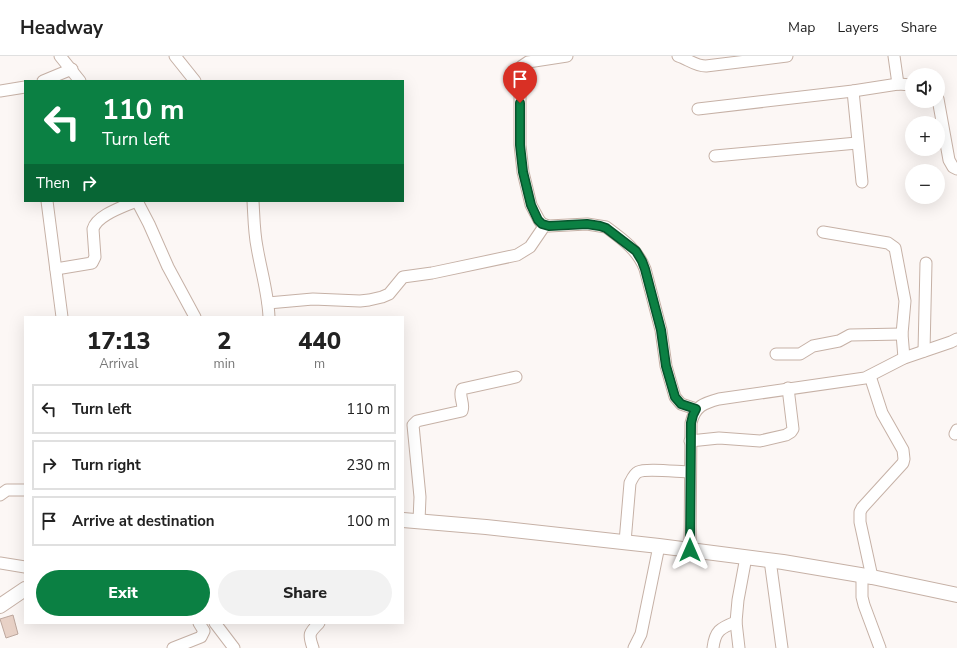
<!DOCTYPE html>
<html lang="en">
<head>
<meta charset="utf-8">
<style>
	body { margin:0; font-family:"Nunito Sans",sans-serif; background:#f2f2f2; color:#222; height:100vh; display:flex; flex-direction:column; font-size:15px; white-space:nowrap }
	* { box-sizing:border-box; margin:0 }
	p { font-size:13px; color:#767676 }
	.icon { flex:none; width:22px; height:22px; fill:none; stroke:currentColor; stroke-width:2; stroke-linecap:round; stroke-linejoin:round }
	.map { position:relative; flex:1; overflow:hidden }
	.drawer { position:absolute; left:24px; top:260px; width:380px; height:308px; display:flex; flex-direction:column; background:#fff; border-radius:0px; box-shadow:0 4px 16px #0002 }
	.drawer>* { flex:none }
	.hud { position:absolute; left:24px; top:24px; width:380px; height:122px; border-radius:0px; box-shadow:0 4px 16px #0002; background:#0b8043; color:#fff; overflow:hidden }
	.controls { position:absolute; left:905px; top:12px; display:grid; gap:8px }
	.controls a { display:grid; place-items:center; width:40px; height:40px; border-radius:50%; background:#fff; box-shadow:0 4px 16px #0002; font-size:20px }
	.pin { position:absolute; display:grid; place-items:center; width:34px; height:34px; color:#fff; margin:-41px -17px; border-radius:50% 50% 50% 0; rotate:-45deg; box-shadow:0 0 4px #0007 }
	.pin .icon { rotate:45deg }
	.me { position:absolute; width:44px; margin:-22px; rotate:0deg; stroke-linejoin:round; filter:drop-shadow(0 0 3px #0008) }
	.turn { display:flex; align-items:center; gap:14px; height:84px; padding:0 12px; font-size:18px }
	.turn .icon { width:52px; height:52px; stroke-width:2.5 }
	.turn b { display:block; font-size:28px; line-height:34px }
	.then { display:flex; align-items:center; height:38px; padding:0 12px; background:#0003; gap:8px; font-size:15px }
	.eta { display:flex; justify-content:space-evenly; align-items:center; height:68px; text-align:center }
	.eta b { font-size:24px; font-weight:800; line-height:28px }
	.primary-button { display:flex; gap:8px; margin-top:auto; padding:8px 12px }
	.primary-button a { flex:1; height:46px; border-radius:24px; background:#0b8043; color:#fff; font-size:16px; font-weight:800; line-height:46px; text-align:center }
	.primary-button a+a { background:#f2f2f2; color:#222 }
	ul { padding:0; list-style:none }
	li { display:flex; align-items:center; gap:12px; height:50px; margin:0 8px 6px; padding:0 4px; border:2px solid #e0e0e0; border-radius:0px }
	li div { flex:1 }
	li b { display:block; font-size:15px }
	li em { font-style:normal }
	header { display:flex; align-items:center; gap:24px; box-sizing:border-box; height:56px; padding:0 20px; background:#fff; border-bottom:1px solid #e0e0e0 }
	header strong { font-size:19px }
	nav { display:flex; gap:22px; margin-inline-start:auto; font-size:14px }
	.map>svg:first-child { display:block }
	.building { fill:#e8d1c6; stroke:#bda79d }
	.lines { fill:none; stroke-linecap:round; stroke-linejoin:round }
	.minor-casing { stroke:#c6b1a6; stroke-width:13 }
	.major-casing { stroke:#c6b1a6; stroke-width:16 }
	.minor { stroke:#fff; stroke-width:11 }
	.major { stroke:#fff; stroke-width:14 }
	.route-casing { stroke:#07532c; stroke-width:10 }
	.route { stroke:#0b8043; stroke-width:7 }
</style>
</head>
<body>
<header>
<strong>Headway</strong>
<nav><a>Map</a><a>Layers</a><a>Share</a></nav>
</header>
<div class="map">
<svg width="957" height="592" viewBox="0 0 957 592">
	<rect width="100%" height="100%" fill="#fcf7f5"/>
	<path class="building" d="M13,559L18,578L6,582L0,563Z"/>
	<g class="lines">
		<g class="minor-casing">
			<g id="minor">
				<path d="M60,0L80,25"/>
				<path d="M175,0L195,25"/>
				<path d="M567,0L528,6L522,10L520,14V89L523,116L531,149L539,164L542,168L549,170L587,168L606,171C622,183 638,194 645,213L661,274L666,310L675,341L681,348L696,353"/>
				<path d="M678,0C688,3 695,10 706,10L787,0"/>
				<path d="M894,0L898,28"/>
				<path d="M43,25L72,13"/>
				<path d="M0,35L25,31"/>
				<path d="M853,35L862,126"/>
				<path d="M938,43L949,104L953,111L957,113"/>
				<path d="M698,53L853,35L898,28L912,29"/>
				<path d="M715,100L857,87"/>
				<path d="M47,145L62,261"/>
				<path d="M137,145L149,168L168,211L195,261"/>
				<path d="M253,145C254,161 254,176 257,191C261,215 268,237 269,261"/>
				<path d="M823,176L888,187L895,192L905,245L902,278L904,302"/>
				<path d="M56,213L92,207L95,201L93,173C97,159 123,151 136,145"/>
				<path d="M268,247L313,243L360,245L369,244L382,241L389,238L403,221L432,217L517,199L530,191L545,169"/>
				<path d="M924,295L926,207"/>
				<path d="M776,298H800L813,290L839,285L850,279L902,278"/>
				<path d="M870,320L882,357L903,394L904,403L903,407L862,452L860,456V466L872,521"/>
				<path d="M955,378L957,374"/>
				<path d="M690,385L719,382L760,385L786,379L791,376L793,373L788,332"/>
				<path d="M0,439L7,434H25"/>
				<path d="M419,465L420,441L413,369L417,365L462,355C465,348 458,340 462,333L516,321"/>
				<path d="M625,486L630,427C632,423 634,418 638,416C646,412 679,416 690,416"/>
				<path d="M690,494L691,367C695,350 704,347 719,343L865,322L904,302L951,286L957,283"/>
				<path d="M770,504L782,592"/>
				<path d="M0,507L25,511"/>
				<path d="M862,519V541L864,549L880,592"/>
				<path d="M215,567L234,592"/>
				<path d="M173,592L201,581L204,575L199,567"/>
				<path d="M313,592C308,578 309,577 319,567"/>
				<path d="M634,592L641,578L659,490"/>
				<path d="M713,592C715,575 720,572 736,566"/>
				<path d="M739,592L736,566L738,544L746,501"/>
			</g>
		</g>
		<g class="major-casing">
			<g id="major">
				<path d="M403,464L486,471L659,490L783,506L872,521L957,539"/>
				<path d="M0,550L25,533"/>
			</g>
		</g>
		<use href="#minor" class="minor"/>
		<use href="#major" class="major"/>
	</g>
	<g class="lines">
		<g class="route-casing">
			<path id="route" d="M520,47V89L523,116L531,149L538,164L542,168L549,170L587,168L600,170L606,172L636,195L642,205L645,213L661,274L666,310L675,341L681,348L696,353L693,359L691,367L690,494"/>
		</g>
		<use href="#route" class="route"/>
	</g>
</svg>
<div class="controls">
<a><svg class="icon" aria-label="sound" viewBox="0 0 24 24"><path d="M4 9h4l5-4v14l-5-4H4zM17 9q2 3 0 6"/></svg></a>
<a>+</a>
<a>−</a>
</div>
<div class="pin" style="left:520px;top:47px;background:#d93025"><svg class="icon" aria-label="arrive" viewBox="0 0 24 24"><path d="M6 21V4h12l-3 4 3 4H6"/></svg></div>
<svg class="me" style="left:690px;top:494px" viewBox="-20 -20 40 40"><path d="M0-17L14 15 0 8-14 15z" fill="#0b8043" stroke="#fff" stroke-width="4"/></svg>
<div class="hud">
<div class="turn"><svg class="icon" aria-label="left" viewBox="0 0 24 24"><path d="M17 20v-9H6M10 6l-5 5 5 5"/></svg><div><b>110 m</b>Turn left</div></div>
<div class="then">Then<svg class="icon" aria-label="right" viewBox="0 0 24 24"><path d="M7 20v-9h11M14 6l5 5-5 5"/></svg></div>
</div>
<section class="drawer">
<div class="eta">
<div><b>17:13</b><p>Arrival</p></div>
<div><b>2</b><p>min</p></div>
<div><b>440</b><p>m</p></div>
</div>
<ul>
<li><svg class="icon" aria-label="left" viewBox="0 0 24 24"><path d="M17 20v-9H6M10 6l-5 5 5 5"/></svg><div><b>Turn left</b></div><em>110 m</em></li>
<li><svg class="icon" aria-label="right" viewBox="0 0 24 24"><path d="M7 20v-9h11M14 6l5 5-5 5"/></svg><div><b>Turn right</b></div><em>230 m</em></li>
<li><svg class="icon" aria-label="arrive" viewBox="0 0 24 24"><path d="M6 21V4h12l-3 4 3 4H6"/></svg><div><b>Arrive at destination</b></div><em>100 m</em></li>
</ul>
<div class="primary-button"><a>Exit</a><a>Share</a></div>
</section>
</div>
</body>
</html>
